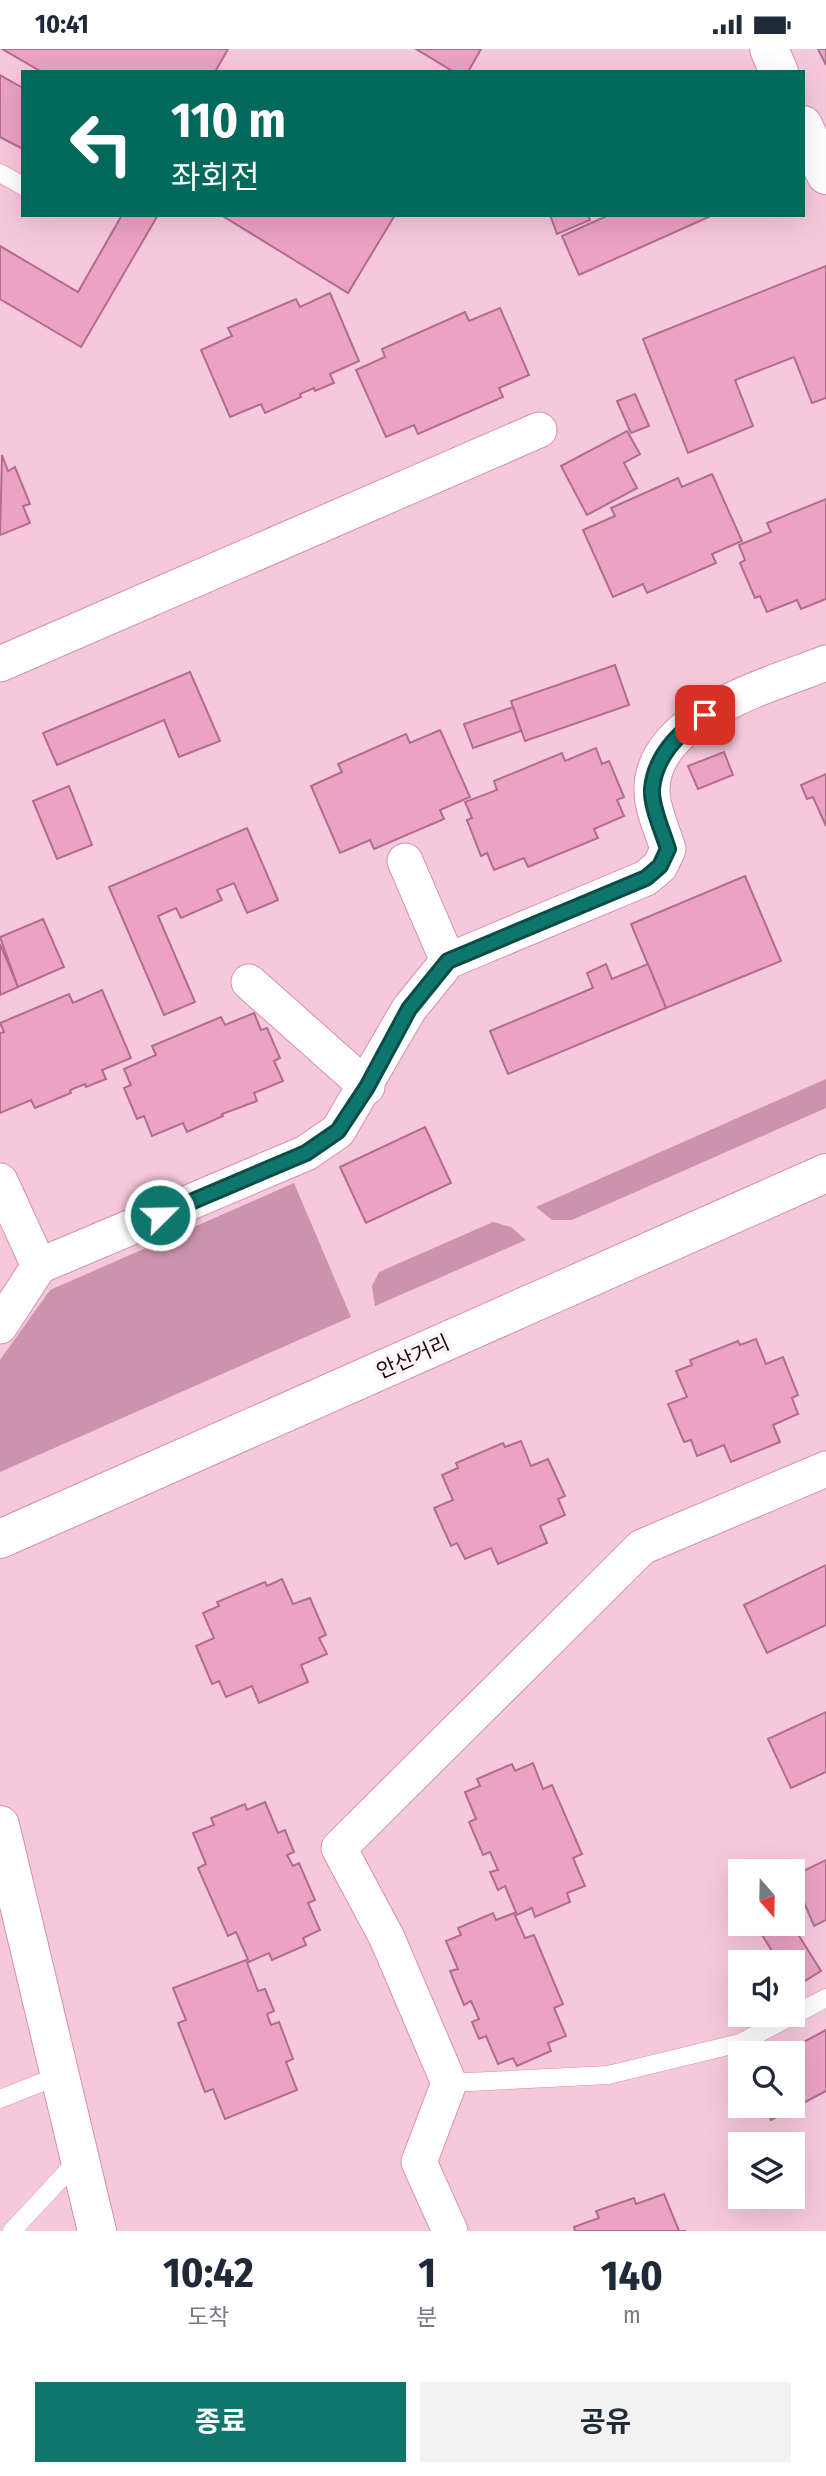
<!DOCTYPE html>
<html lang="ko">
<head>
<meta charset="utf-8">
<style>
	body { margin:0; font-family:"Fira Sans Condensed","Noto Sans KR",sans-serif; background:#f2f2f3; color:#1f2937; height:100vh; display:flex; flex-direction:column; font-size:26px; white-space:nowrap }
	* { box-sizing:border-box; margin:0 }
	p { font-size:23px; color:#747a83 }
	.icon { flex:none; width:38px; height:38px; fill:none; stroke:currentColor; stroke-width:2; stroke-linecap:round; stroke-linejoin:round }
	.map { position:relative; height:2182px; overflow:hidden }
	.sheet { display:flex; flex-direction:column; background:#fff; flex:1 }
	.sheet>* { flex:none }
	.banner { position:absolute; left:21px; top:21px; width:784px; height:147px; border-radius:0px; box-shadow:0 7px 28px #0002; background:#00695c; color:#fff; overflow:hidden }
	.needle { width:46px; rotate:160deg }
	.fabs { position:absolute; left:728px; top:1810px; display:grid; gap:14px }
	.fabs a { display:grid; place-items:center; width:77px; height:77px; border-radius:0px; background:#fff; box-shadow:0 7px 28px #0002; font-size:35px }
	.pin { position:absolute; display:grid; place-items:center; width:60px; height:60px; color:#fff; margin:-30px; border-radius:14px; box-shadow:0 4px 10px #0006 }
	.me { position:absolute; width:77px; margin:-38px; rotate:67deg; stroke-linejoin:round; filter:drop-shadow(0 0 5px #0008) }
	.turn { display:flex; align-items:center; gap:24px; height:147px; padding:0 35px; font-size:32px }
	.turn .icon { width:91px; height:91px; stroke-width:2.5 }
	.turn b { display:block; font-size:49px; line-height:60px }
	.eta { display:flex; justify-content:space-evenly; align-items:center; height:119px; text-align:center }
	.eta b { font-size:42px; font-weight:700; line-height:49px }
	.button { display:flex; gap:14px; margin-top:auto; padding:14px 35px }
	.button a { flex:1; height:80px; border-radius:0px; background:#0f766e; color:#fff; font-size:28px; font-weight:700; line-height:80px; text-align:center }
	.button a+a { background:#f2f2f3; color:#1f2937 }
	.status { display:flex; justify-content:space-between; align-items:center; height:49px; padding:0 35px; background:#fff; direction:ltr }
	.status svg { height:19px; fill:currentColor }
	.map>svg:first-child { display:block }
	.green { fill:#cd93ad }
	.building { fill:#eba2c3; stroke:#b26d8d; stroke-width:2 }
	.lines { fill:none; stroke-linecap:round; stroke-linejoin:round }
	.service-casing { stroke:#d78fb0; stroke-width:19 }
	.minor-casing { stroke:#d78fb0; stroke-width:37 }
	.tertiary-casing { stroke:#d78fb0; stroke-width:40 }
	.primary-casing { stroke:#d78fb0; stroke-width:40 }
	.service { stroke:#fff; stroke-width:18 }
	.minor { stroke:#fff; stroke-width:35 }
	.tertiary { stroke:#fff; stroke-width:38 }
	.primary { stroke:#fff; stroke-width:38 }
	.route-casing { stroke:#0a4d48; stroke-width:18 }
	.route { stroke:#0f766e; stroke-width:12 }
	.labels { text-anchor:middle; stroke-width:7; stroke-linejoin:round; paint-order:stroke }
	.street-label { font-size:21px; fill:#1d0511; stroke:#fef5f9 }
</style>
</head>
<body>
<div class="status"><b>10:41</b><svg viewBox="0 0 49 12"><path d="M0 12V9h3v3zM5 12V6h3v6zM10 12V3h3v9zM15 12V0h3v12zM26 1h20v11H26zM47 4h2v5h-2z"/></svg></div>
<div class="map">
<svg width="826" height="2182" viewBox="0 0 826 2182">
	<rect width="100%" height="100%" fill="#f6c8dc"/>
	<g class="green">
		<path d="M826,1030V1059L572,1171H552L536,1158Z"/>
		<path d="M294,1134L351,1268L0,1423V1311L50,1241Z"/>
		<path d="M493,1173L511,1178L526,1191L375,1257L372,1237L379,1223Z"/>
	</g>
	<g class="building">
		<path d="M2,0H228L215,23H42Z"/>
		<path d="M416,0H481L468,23H454Z"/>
		<path d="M818,0H826V16Z"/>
		<path d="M0,26L23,39V100L0,88Z"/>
		<path d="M122,166H158L81,298L0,250V197L78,243Z"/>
		<path d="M221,166H395L348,244Z"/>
		<path d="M550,166H588L590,171L557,185Z"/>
		<path d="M609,166H713L579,226L562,187Z"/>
		<path d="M826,217V349L812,354L794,308L735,331L753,377L688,404L643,290Z"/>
		<path d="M330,244L359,312L330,325L334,334L315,342L314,339L300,345L301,348L265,364L261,355L230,368L201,301L232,287L228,279L296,250L300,258Z"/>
		<path d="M500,259L529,326L499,339L503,348L418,385L414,376L386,388L356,321L385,308L382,300L465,263L469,272Z"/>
		<path d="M635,345L649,377L631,384L617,352Z"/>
		<path d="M627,382L640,405L624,414L637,439L587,466L561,417Z"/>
		<path d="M2,406L8,422L15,418L30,455L23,457L30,474L0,486Z"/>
		<path d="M712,425L742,492L712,505L716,514L647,544L643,535L613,548L583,481L615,467L611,459L678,429L682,438Z"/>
		<path d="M826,450V550L801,560L797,551L767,563L760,547L755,549L740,514L745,511L739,496L771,483L767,474Z"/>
		<path d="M615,616L629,656L525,692L511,652Z"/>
		<path d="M190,623L220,692L179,708L164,671L57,716L43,684Z"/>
		<path d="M513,658L521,682L473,699L464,675Z"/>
		<path d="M440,681L470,748L440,761L444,770L374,800L370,791L340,804L311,737L342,723L338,715L406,685L410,694Z"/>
		<path d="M596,699L602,715L609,712L624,748L617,751L624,767L594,780L598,789L528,818L524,809L494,821L487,804L481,807L467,771L472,769L465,753L497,741L494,732L562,704L565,712Z"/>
		<path d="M724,703L733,726L698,740L688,717Z"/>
		<path d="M826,725V777L813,748L807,750L801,736Z"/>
		<path d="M69,737L92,796L57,810L33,752Z"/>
		<path d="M247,779L278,851L247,864L234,834L217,841L222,851L181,869L176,859L158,867L195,953L164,966L109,838Z"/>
		<path d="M745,827L781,912L666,959L631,875Z"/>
		<path d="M43,870L64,918L18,938L0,888Z"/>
		<path d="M0,895L18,938L0,946Z"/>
		<path d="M606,915L612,930L648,915L666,959L508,1025L490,982L593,939L587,924Z"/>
		<path d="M102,941L131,1009L102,1021L106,1030L86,1038L85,1035L70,1041L71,1044L35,1059L31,1051L0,1064V984L4,983L0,974L69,945L73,954Z"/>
		<path d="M254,964L261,981L267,979L280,1009L274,1012L283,1032L254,1044L257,1052L222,1065L223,1067L187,1083L183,1074L152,1087L144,1067L137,1070L124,1039L131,1036L124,1020L156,1006L152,997L221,968L225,976Z"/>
		<path d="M425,1078L451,1134L366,1174L340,1118Z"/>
		<path d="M756,1290L766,1315L783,1308L798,1346L792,1349L798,1365L773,1376L780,1393L731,1413L724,1396L697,1407L691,1391L684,1393L668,1355L687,1348L676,1322L692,1316L690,1311L738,1292L740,1296Z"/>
		<path d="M521,1392L531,1417L548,1410L565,1447L558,1450L565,1466L540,1477L547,1494L498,1515L491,1499L465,1510L457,1494L451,1497L434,1459L453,1451L442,1426L458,1419L456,1414L503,1394L505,1398Z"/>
		<path d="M826,1516V1576L767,1604L744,1556Z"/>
		<path d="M282,1530L293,1555L310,1549L326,1586L319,1589L327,1605L301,1616L308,1633L259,1654L252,1637L226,1648L219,1632L212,1635L196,1597L214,1589L203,1564L219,1557L217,1553L265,1533L267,1537Z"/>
		<path d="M826,1663V1723L791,1739L768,1690Z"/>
		<path d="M533,1714L543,1740L552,1736L582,1805L573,1809L585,1837L567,1844L570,1853L535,1868L532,1859L517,1866L505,1837L498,1841L490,1823L498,1821L490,1803L483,1806L469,1773L476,1770L465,1743L480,1737L477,1730L512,1715L515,1722Z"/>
		<path d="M265,1753L278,1784L285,1781L294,1803L287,1806L293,1817L299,1814L315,1851L308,1854L320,1881L303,1889L306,1896L272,1911L269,1904L249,1913L236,1883L228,1887L198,1819L206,1815L193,1784L214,1776L211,1769L245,1755L247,1761Z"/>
		<path d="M826,1811V1871L814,1877L793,1827Z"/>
		<path d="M493,1864L496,1871L514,1864L525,1889L534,1886L563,1955L554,1959L566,1987L548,1994L551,2002L517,2017L513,2009L498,2015L486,1987L479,1990L472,1973L479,1970L471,1952L464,1956L450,1922L458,1920L446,1892L461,1886L458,1879Z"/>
		<path d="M769,1874H791L821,1922L795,1938L793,1913H779L759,1881Z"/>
		<path d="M246,1911L258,1942L265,1940L274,1962L267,1965L271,1976L279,1973L293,2010L286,2013L297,2041L225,2070L213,2040L205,2043L178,1974L186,1971L173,1939Z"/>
		<path d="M826,1981V2042L771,2071L763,2056H793V2004H783Z"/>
		<path d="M664,2145L679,2182H686H575L574,2178L599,2169L596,2162L634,2149L636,2155Z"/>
	</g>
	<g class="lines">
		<g class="service-casing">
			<g id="service">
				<path d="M0,124L23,137"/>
				<path d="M449,2034L608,2026L740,1994L826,1949"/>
				<path d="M0,2050L58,2027"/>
				<path d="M12,2182L79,2110"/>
			</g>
		</g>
		<g class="minor-casing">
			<g id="minor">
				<path d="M0,615L539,381"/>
				<path d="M405,812L448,912"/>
				<path d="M249,933L367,1038"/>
				<path d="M0,1132L39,1217"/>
				<path d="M0,1277L39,1217L306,1104L338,1082L409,960L448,912L646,829L660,817L668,800C663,783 652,760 652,742C651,667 771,636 826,614"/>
				<path d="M450,2182L419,2113L449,2034L387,1889L339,1799L642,1498L826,1420"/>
			</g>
		</g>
		<g class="tertiary-casing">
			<g id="tertiary">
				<path d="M769,0L779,23"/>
				<path d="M803,76L826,126"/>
				<path d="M0,1776L97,2182"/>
			</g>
		</g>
		<g class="primary-casing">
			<path id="primary" d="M0,1490L826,1124"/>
		</g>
		<use href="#service" class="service"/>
		<use href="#minor" class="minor"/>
		<use href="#tertiary" class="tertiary"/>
		<use href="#primary" class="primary"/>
	</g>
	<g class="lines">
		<g class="route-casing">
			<path id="route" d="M160,1166L306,1104L338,1082L367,1038L409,960L448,912L646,829L660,817L668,800C663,783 651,758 652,740C655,707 679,683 705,666"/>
		</g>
		<use href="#route" class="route"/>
	</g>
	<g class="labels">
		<g class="street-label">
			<text transform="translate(413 1308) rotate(-24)" y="7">안산거리</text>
		</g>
	</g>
</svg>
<div class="fabs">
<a><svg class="needle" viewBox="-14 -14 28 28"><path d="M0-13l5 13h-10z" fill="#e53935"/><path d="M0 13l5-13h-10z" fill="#747a83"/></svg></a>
<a><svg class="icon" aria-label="sound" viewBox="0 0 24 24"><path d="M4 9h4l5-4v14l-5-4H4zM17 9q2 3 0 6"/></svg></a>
<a><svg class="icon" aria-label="search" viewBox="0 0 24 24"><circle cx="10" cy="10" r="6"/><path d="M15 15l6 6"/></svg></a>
<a><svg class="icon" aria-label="layers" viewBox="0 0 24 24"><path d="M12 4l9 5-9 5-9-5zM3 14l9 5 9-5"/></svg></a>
</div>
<div class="pin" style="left:705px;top:666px;background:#d93025"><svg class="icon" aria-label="arrive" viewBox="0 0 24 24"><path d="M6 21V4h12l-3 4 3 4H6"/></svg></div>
<svg class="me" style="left:160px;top:1166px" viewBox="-20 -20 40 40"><circle r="17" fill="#0f766e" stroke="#fff" stroke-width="3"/><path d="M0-11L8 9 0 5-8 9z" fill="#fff"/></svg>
<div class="banner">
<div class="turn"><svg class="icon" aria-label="left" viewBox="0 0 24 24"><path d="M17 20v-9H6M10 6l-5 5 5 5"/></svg><div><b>110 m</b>좌회전</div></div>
</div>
</div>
<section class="sheet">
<div class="eta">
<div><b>10:42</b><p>도착</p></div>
<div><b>1</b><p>분</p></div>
<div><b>140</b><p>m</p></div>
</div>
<div class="button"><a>종료</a><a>공유</a></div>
</section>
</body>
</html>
